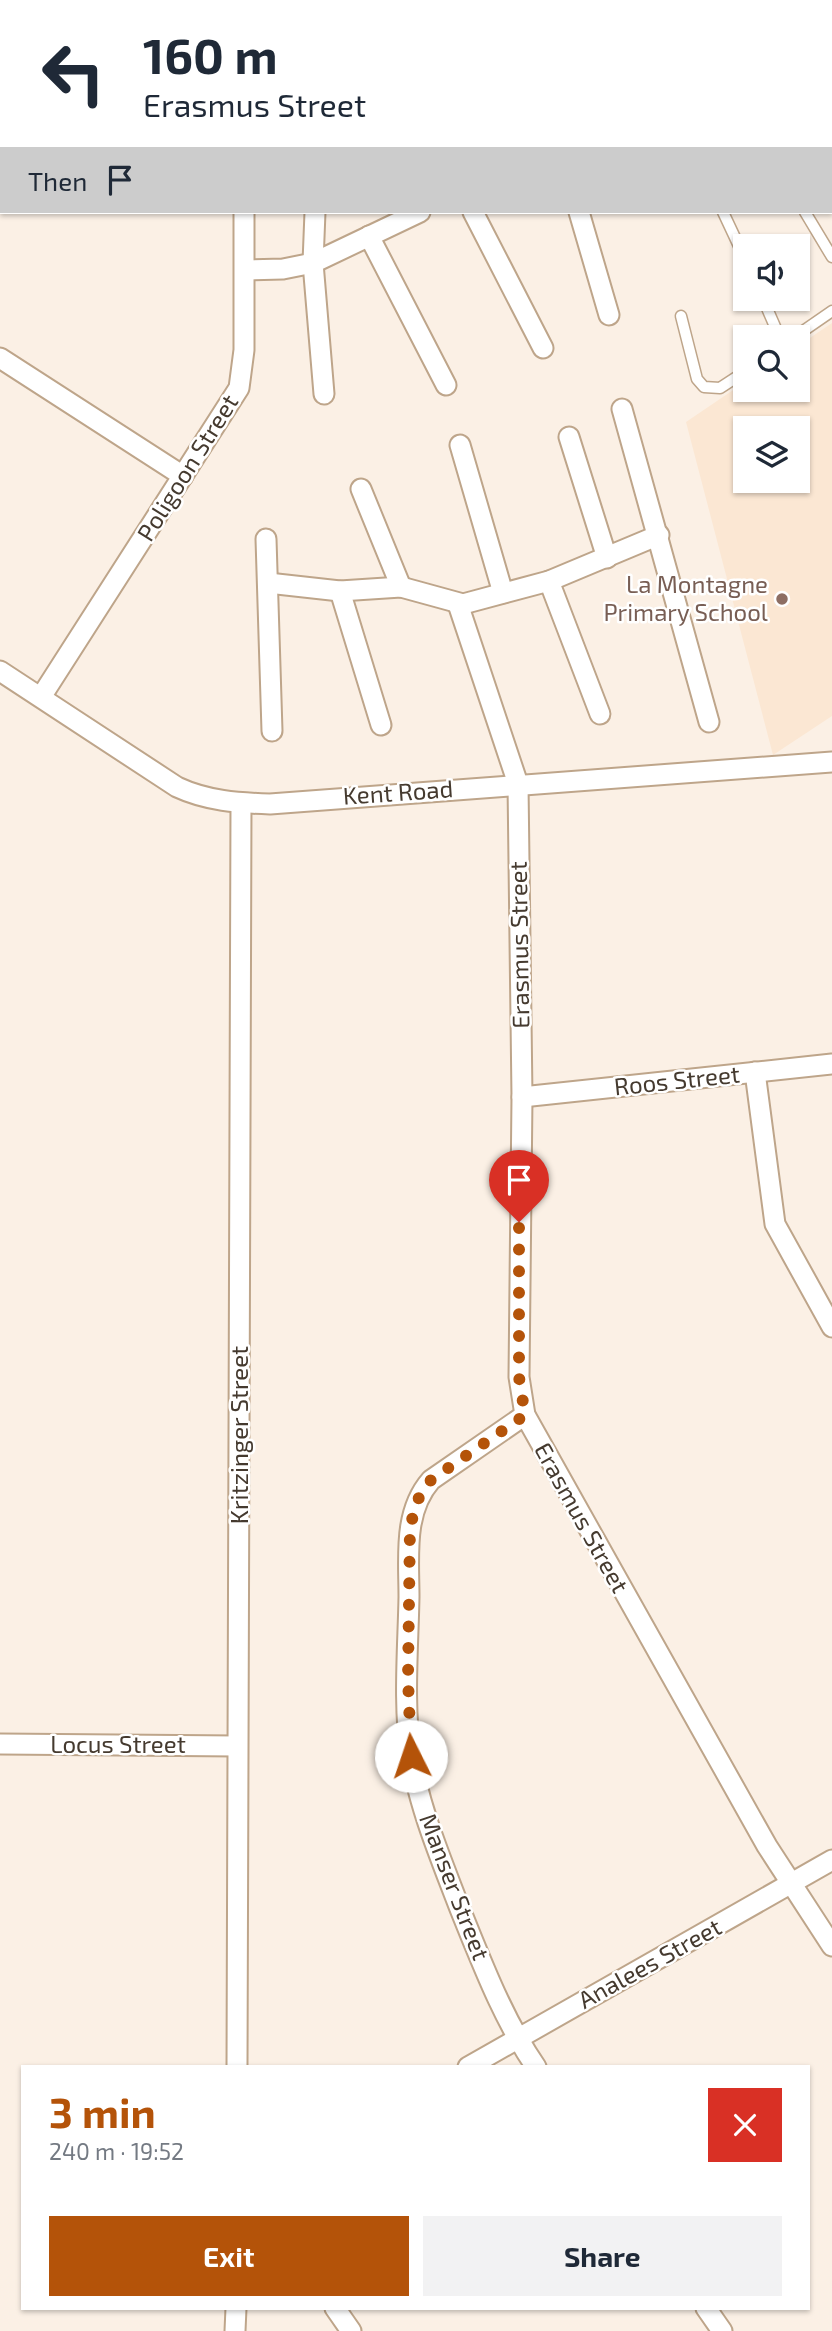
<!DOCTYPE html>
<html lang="en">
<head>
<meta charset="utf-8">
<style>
	body { margin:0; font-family:"Exo 2",sans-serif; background:#f2f2f3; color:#1f2937; height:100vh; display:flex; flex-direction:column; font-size:26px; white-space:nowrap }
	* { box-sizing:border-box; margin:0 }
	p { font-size:23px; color:#747a83 }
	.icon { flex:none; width:38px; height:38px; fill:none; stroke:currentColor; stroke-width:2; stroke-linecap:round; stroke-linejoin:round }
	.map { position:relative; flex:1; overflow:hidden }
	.side { position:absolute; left:21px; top:2065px; width:789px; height:245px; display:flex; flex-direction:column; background:#fff; border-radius:0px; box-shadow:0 2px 5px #0004 }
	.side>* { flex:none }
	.guide { position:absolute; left:0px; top:0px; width:833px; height:214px; box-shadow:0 2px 5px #0004; background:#fff; color:#1f2937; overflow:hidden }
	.fabs { position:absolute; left:733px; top:234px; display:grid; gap:14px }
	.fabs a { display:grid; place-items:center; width:77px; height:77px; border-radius:0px; background:#fff; box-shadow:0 2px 5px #0004; font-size:35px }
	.pin { position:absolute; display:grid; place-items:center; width:60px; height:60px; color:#fff; margin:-72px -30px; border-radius:50% 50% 50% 0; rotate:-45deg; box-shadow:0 0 7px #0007 }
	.pin .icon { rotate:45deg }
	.me { position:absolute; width:77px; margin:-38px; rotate:356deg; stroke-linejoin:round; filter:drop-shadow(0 0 5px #0008) }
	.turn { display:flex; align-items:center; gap:24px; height:147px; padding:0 28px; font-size:32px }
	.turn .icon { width:91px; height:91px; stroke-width:2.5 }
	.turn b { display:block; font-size:49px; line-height:60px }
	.then { display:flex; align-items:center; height:66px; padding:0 28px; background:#0003; gap:14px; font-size:26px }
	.round { display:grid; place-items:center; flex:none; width:74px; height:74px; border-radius:0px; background:#f2f2f3 }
	.head { display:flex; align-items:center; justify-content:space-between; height:119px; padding:0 28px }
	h1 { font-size:42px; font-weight:700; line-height:52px; color:#b45309 }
	.cta { display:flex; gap:14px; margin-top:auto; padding:14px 28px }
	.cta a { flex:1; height:80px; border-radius:0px; background:#b45309; color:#fff; font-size:28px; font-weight:700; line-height:80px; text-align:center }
	.cta a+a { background:#f2f2f3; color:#1f2937 }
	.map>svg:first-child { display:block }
	.built { fill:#fbe7d3; fill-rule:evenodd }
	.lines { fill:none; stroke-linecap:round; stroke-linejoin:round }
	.service-casing { stroke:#bea58a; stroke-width:13 }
	.minor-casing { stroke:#bea58a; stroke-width:23 }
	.service { stroke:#fff; stroke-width:10 }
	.minor { stroke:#fff; stroke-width:19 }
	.route { stroke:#b45309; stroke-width:12; stroke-dasharray:0 21.6 }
	.education-dot { fill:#8d6e63; stroke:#fff; stroke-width:2.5 }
	.labels { text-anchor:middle; stroke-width:5; stroke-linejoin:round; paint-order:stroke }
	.street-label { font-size:24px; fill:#453a2f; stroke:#fff }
	.education-label { font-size:24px; fill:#785e54; stroke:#fff; text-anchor:end }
</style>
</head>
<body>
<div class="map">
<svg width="832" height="2331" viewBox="0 0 832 2331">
	<rect width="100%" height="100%" fill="#fbf0e5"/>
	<path class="built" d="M832,323V716L773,755L686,422L745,382L746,390H798V346ZM746,429H798V481H746Z"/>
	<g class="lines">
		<g class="service-casing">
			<g id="service">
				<path d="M670,0L671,2"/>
				<path d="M745,0V2"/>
				<path d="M831,101L832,102"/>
				<path d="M723,212L746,261"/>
				<path d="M805,212L832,257"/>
				<path d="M763,299L780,338"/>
				<path d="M681,316L697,379L704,387L720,388L746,371"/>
				<path d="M793,338L832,311"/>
			</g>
		</g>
		<g class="minor-casing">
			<g id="minor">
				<path d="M304,0L305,2"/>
				<path d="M261,2L264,0"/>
				<path d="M0,105L2,104"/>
				<path d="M315,212L313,263L324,394"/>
				<path d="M473,212L543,348"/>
				<path d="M579,212L609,315"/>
				<path d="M369,236L446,385"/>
				<path d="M245,270L283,269L313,263L420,212"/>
				<path d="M0,358L183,476"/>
				<path d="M622,409L709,722"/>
				<path d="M569,437L607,558"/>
				<path d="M460,445L503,593"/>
				<path d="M361,489L401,587"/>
				<path d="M266,539L272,731"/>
				<path d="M549,581L600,714"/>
				<path d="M268,583L340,591L401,587L463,604L549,581L659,535"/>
				<path d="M340,591L381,725"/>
				<path d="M458,604L518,784L522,1097L519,1377L525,1415L767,1846L832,1946"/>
				<path d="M0,671L177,787C207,801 238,803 270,804L832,762"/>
				<path d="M41,697L239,388L244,350V212"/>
				<path d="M755,1072L775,1224L832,1327"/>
				<path d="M522,1097L832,1064"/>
				<path d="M525,1415L431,1480C403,1512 409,1557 409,1597C408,1649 403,1705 411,1757C420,1810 441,1859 460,1909C482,1963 503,2019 536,2067"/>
				<path d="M0,1744L237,1746"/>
				<path d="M237,2067L241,803"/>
				<path d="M468,2067L832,1860"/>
				<path d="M335,2308L351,2331"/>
				<path d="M706,2308L722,2331"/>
				<path d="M235,2331L236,2308"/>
			</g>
		</g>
		<use href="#service" class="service"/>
		<use href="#minor" class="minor"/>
	</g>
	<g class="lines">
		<path class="route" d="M411,1756L408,1678L410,1526L420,1494L431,1480L525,1415L519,1377V1222"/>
	</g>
	<circle class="education-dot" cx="782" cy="599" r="7"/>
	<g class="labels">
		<g class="street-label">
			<text transform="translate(188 468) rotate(-58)" y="8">Poligoon Street</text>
			<text transform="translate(398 793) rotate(-4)" y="8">Kent Road</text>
			<text transform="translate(520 945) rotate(-91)" y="8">Erasmus Street</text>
			<text transform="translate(677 1081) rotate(-6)" y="8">Roos Street</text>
			<text transform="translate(240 1435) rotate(-90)" y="8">Kritzinger Street</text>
			<text transform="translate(581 1518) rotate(61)" y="8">Erasmus Street</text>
			<text x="118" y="1753">Locus Street</text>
			<text transform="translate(454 1887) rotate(69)" y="8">Manser Street</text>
			<text transform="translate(650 1964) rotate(-29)" y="8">Analees Street</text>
		</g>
		<g class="education-label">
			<text x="768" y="593">La Montagne<tspan x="768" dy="28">Primary School</tspan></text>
		</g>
	</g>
</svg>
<div class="fabs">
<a><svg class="icon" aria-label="sound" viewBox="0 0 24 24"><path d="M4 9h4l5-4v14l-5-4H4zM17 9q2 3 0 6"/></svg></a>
<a><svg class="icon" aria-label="search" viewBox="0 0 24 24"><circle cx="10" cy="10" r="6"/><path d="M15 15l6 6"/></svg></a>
<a><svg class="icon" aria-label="layers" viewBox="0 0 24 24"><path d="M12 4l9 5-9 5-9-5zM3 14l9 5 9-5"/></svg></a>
</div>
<div class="pin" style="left:519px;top:1222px;background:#d93025"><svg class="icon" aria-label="arrive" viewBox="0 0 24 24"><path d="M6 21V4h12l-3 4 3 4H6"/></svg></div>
<svg class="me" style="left:411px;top:1756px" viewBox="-20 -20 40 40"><circle r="19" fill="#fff"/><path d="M0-13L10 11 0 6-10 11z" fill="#b45309"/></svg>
<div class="guide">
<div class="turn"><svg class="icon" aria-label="left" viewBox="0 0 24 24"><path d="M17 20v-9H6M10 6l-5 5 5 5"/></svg><div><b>160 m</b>Erasmus Street</div></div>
<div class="then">Then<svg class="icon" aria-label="arrive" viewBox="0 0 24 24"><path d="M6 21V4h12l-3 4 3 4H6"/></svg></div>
</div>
<section class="side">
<div class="head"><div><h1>3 min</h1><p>240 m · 19:52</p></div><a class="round" style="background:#d93025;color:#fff"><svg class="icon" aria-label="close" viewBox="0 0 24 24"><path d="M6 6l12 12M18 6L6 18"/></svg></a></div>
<div class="cta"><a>Exit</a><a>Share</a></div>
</section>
</div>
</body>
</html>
